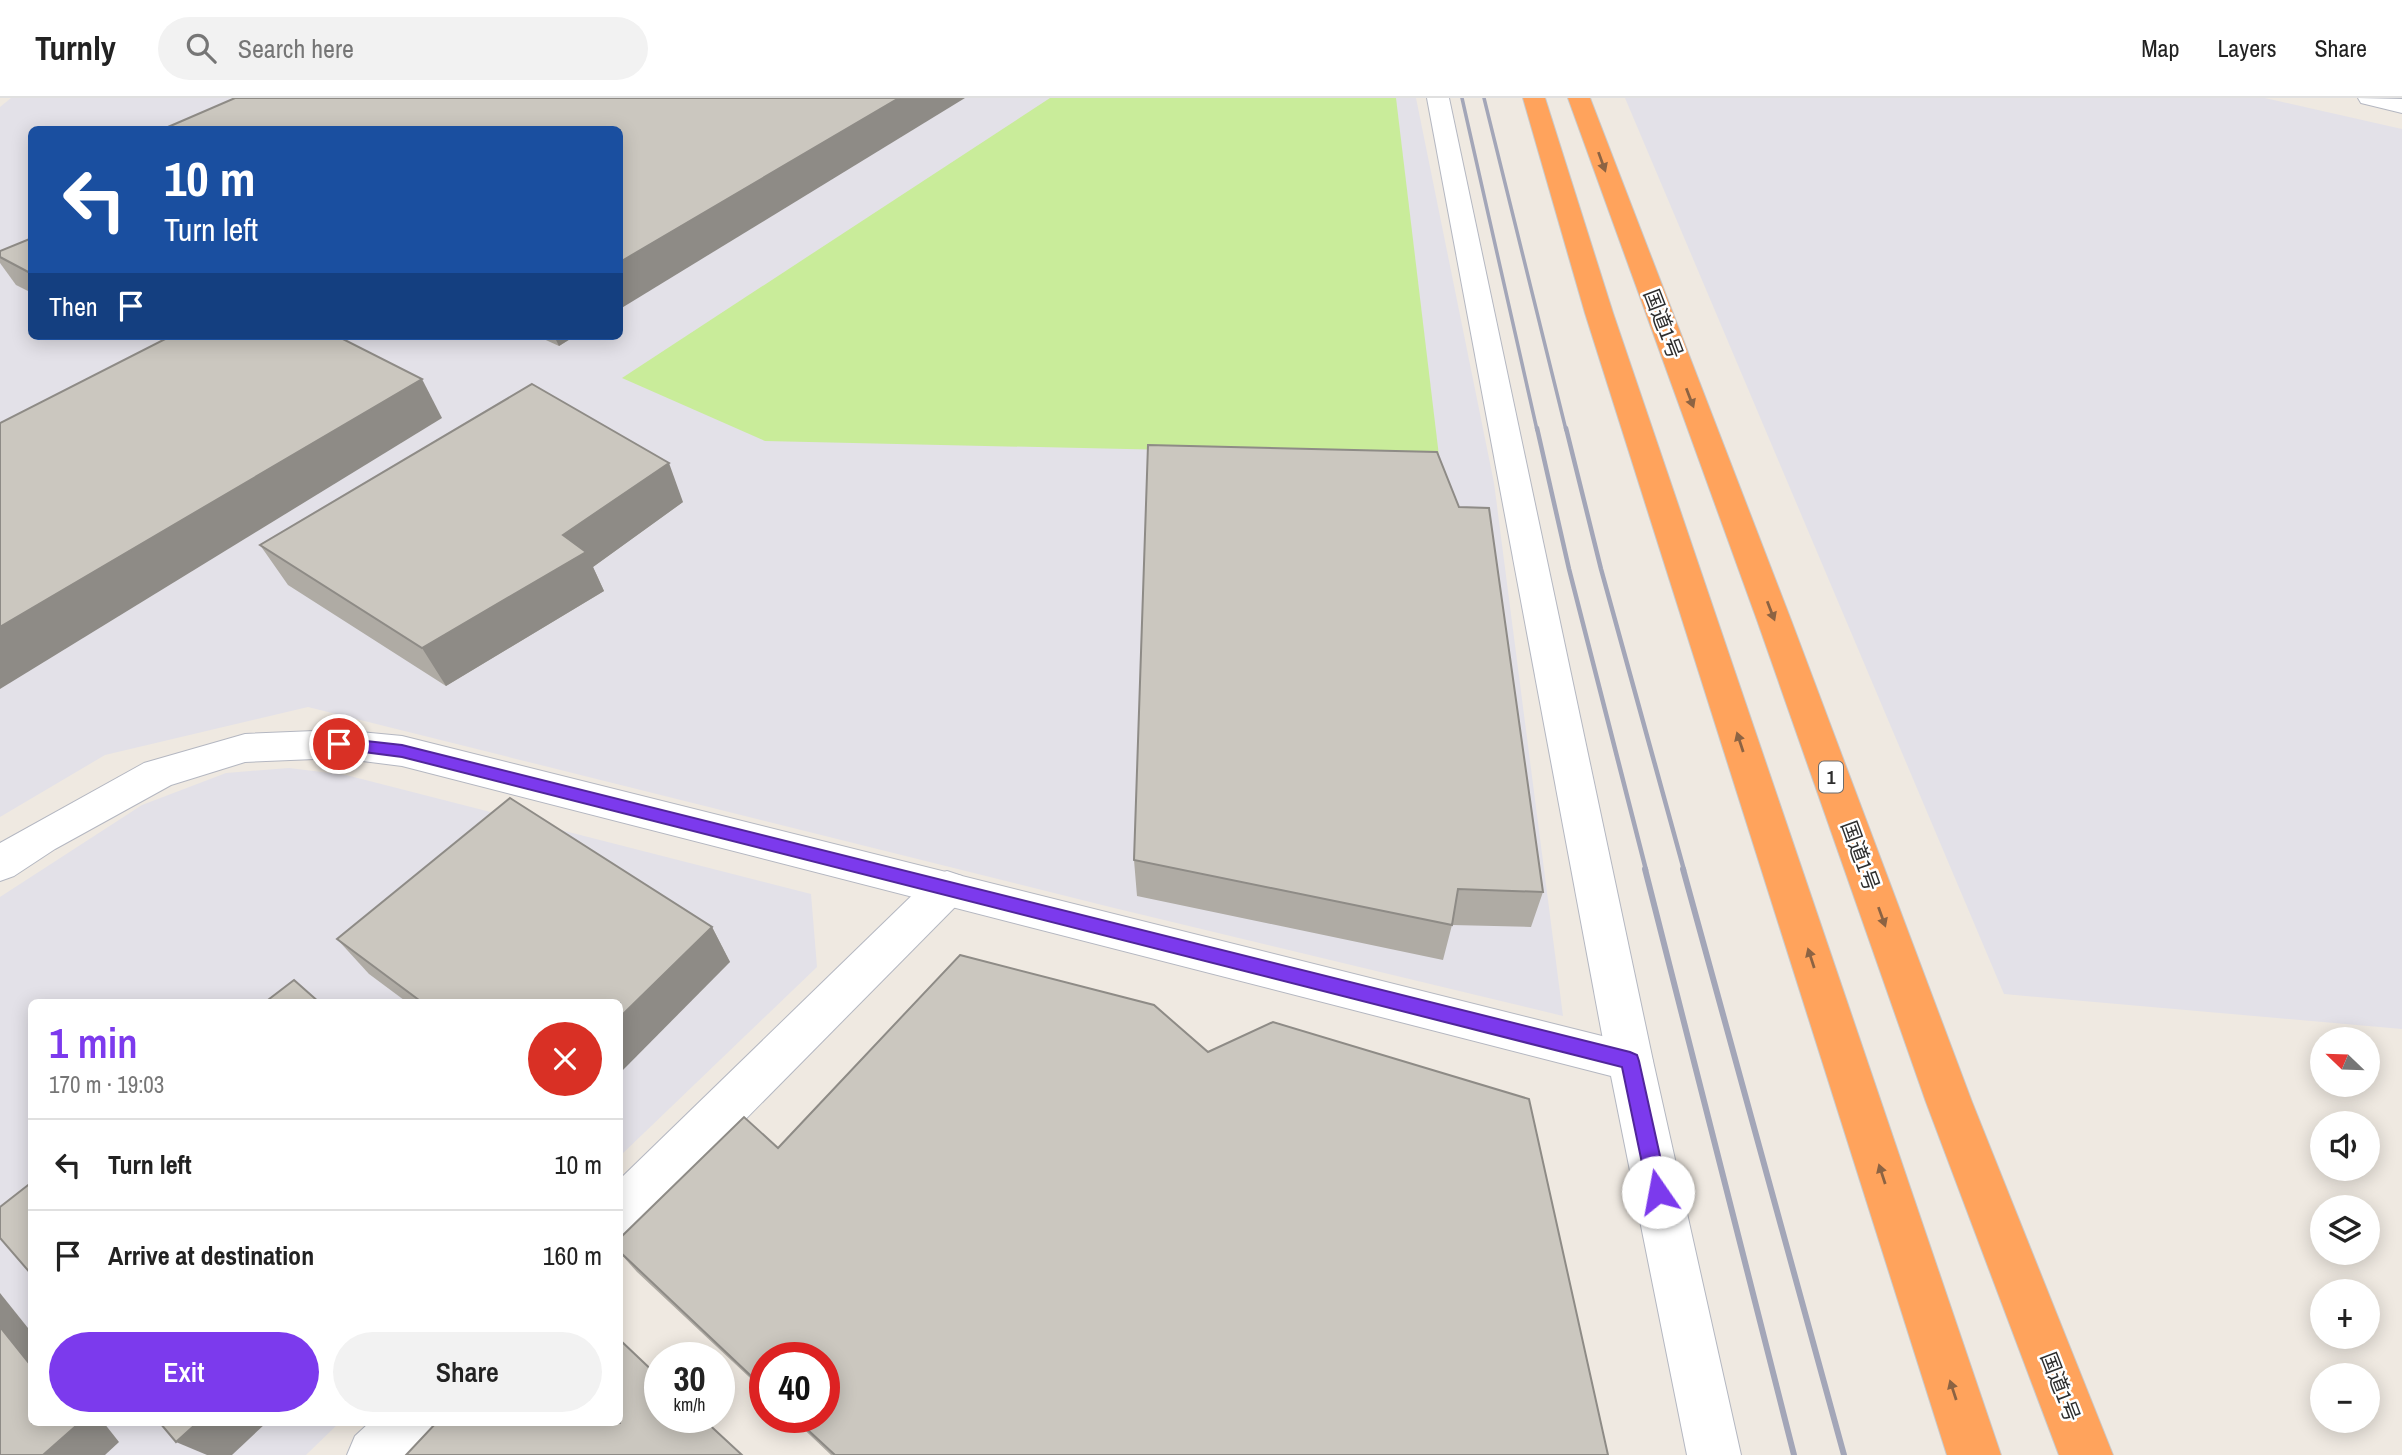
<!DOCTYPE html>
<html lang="en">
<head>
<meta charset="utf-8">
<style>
	body { margin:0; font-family:"Archivo Narrow","Noto Sans JP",sans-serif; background:#f2f2f2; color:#222; height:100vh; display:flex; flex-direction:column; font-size:26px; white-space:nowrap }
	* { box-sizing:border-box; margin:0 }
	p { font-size:23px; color:#767676 }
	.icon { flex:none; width:38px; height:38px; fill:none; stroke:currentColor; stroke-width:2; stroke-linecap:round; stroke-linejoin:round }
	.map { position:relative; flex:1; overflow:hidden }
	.sheet { position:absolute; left:28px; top:901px; width:595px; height:427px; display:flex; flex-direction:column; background:#fff; border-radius:10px; box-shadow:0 4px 18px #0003 }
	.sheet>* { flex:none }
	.hud { position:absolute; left:28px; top:28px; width:595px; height:214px; border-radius:10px; box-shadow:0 4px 18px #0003; background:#1a4fa0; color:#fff; overflow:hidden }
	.needle { width:46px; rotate:293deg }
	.tools { position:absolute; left:2310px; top:929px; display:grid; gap:14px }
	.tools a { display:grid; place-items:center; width:70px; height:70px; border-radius:50%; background:#fff; box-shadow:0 4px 18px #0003; font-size:35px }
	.speed { position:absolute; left:644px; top:1244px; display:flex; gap:14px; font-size:35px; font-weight:700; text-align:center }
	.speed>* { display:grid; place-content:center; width:91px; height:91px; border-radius:50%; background:#fff; box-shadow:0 4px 18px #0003; line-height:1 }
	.speed small { font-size:18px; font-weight:400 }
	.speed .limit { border:10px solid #d22; background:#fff; color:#111 }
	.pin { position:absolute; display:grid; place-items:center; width:60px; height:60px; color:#fff; margin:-30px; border:4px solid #fff; border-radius:50%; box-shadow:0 2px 7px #0007 }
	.me { position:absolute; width:77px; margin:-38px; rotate:348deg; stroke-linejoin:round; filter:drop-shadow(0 0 5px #0008) }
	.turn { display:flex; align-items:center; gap:24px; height:147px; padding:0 21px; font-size:32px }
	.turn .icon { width:91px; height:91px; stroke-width:2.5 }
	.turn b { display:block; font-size:49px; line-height:60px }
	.then { display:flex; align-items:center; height:66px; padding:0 21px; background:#0003; gap:14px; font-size:26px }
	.round { display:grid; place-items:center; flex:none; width:74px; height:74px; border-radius:37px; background:#f2f2f2 }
	.overview { display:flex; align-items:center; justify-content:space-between; height:119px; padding:0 21px }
	h1 { font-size:42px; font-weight:600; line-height:52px; color:#7c3aed }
	.primary-button { display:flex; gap:14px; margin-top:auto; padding:14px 21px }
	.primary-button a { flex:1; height:80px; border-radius:42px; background:#7c3aed; color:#fff; font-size:28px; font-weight:600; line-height:80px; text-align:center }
	.primary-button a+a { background:#f2f2f2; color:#222 }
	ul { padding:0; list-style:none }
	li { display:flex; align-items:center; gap:21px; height:91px; padding:0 21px; border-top:2px solid #e0e0e0 }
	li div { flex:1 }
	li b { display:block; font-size:26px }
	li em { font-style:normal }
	header { display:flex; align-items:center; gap:42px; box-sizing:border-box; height:98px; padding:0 35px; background:#fff; border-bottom:2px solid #e0e0e0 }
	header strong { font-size:33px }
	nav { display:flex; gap:38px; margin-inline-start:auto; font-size:24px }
	.search { width:490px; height:63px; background:#f2f2f2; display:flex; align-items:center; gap:18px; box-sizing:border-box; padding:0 24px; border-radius:38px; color:#767676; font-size:26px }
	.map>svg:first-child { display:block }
	.industrial { fill:#e3e1e8; fill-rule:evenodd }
	.pitch { fill:#c9ec9a }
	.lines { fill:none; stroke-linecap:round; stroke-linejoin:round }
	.street-casing { stroke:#b4b7c1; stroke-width:2 }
	.secondary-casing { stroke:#b4b7c1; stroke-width:2 }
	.highway-casing { stroke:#c9c9c9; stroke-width:2 }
	.street { fill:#fff; fill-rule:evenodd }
	.secondary { fill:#fff; fill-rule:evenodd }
	.highway { fill:#ffa35c; fill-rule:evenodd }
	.rail-far2 { stroke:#a3a6b8; stroke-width:3.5 }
	.rail-far1 { stroke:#a3a6b8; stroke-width:4.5 }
	.rail { stroke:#a3a6b8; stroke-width:6 }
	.wall { fill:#afaba4 }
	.shaded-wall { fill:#8e8b86 }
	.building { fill:#cbc7bf; stroke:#8e8b86; stroke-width:2 }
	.oneway { fill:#8c6343 }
	.route { fill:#7c3aed; stroke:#51269a; stroke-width:2 }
	.labels { text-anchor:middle; stroke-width:5; stroke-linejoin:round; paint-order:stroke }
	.shield { fill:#fff; stroke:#6d6d6d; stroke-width:2 }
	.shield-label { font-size:19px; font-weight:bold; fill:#2e2e2e }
	.street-label { font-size:21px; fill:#2e2e2e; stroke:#fff }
</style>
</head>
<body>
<header>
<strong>Turnly</strong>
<div class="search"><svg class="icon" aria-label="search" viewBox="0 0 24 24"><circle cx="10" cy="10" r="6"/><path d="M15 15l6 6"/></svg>Search here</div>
<nav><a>Map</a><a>Layers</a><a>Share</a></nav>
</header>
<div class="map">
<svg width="2402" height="1357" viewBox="0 0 2402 1357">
	<rect width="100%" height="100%" fill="#efe9e1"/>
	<g class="industrial">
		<path d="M11,0H1416L1494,385L1563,918L1110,809L308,609L105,657L0,719V9ZM32,32H620V238H32Z"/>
		<path d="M1625,0H2265L2402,31V931L2004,896Z"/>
		<path d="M289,670L346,677L811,796L817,869L620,1058V905H32V1325H339L306,1357H0V799L142,707L226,675Z"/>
	</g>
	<path class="pitch" d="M1050,0H1396L1439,358L765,343L622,280Z"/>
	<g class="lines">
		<g class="street-casing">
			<g id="street">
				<path d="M1427,0H1449L1653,963L1646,977L1630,983L1614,977L1607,963Z"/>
				<path d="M947,773L962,778L968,790L962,802L637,1131L620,1138V1081L932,778Z"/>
				<path d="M369,1325H434L426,1344L412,1357H347L355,1338Z"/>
			</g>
		</g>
		<g class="secondary-casing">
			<g id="secondary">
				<path d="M2358,0L2402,1V15L2361,5Z"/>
				<path d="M339,632L402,638L1646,949L1653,963L1741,1357H1687L1611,978L402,668L339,660L245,664L171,687L55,751L14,778L0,783V745L144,665L245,636Z"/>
			</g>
		</g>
		<g class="highway-casing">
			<g id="highway">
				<path d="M1523,0H1545L1613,215L2001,1357H1947L1585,215Z"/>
				<path d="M1568,0H1590L1791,522L1972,1004L2113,1357H2059L1926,1004L1757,522Z"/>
			</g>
		</g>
		<use href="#street" class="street"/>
		<use href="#secondary" class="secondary"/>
		<use href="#highway" class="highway"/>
		<g class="rail-far2">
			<path d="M1462,0L1537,332"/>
			<path d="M1484,0L1566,332"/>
		</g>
		<g class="rail-far1">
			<path d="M1537,330L1569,471L1646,772"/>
			<path d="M1566,330L1601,471L1684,772"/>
		</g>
		<g class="rail">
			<path d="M1645,771L1794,1357"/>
			<path d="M1683,771L1844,1357"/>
		</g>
	</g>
	<g class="wall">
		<path d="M32,140V195L16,187L0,165V153Z"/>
		<path d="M537,238H575L559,248Z"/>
		<path d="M683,404L593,469L604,493L446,588L288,487L260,447Z"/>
		<path d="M1134,762L1543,794L1531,829L1452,827L1443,862L1137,798Z"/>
		<path d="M712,829L730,864L620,905H408L369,876L337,841Z"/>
		<path d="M778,1050L1608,1357H831L792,1320H824L765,1260V1294L637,1174L620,1155V1140Z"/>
	</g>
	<g class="shaded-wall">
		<path d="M899,0H965L620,211V164Z"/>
		<path d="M554,238H575L559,248Z"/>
		<path d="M422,281L442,320L0,591V529Z"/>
		<path d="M669,365L683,404L593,469L604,493L446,588L422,550L563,437Z"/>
		<path d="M712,829L730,864L620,975V919Z"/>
		<path d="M0,1195L32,1235V1269L0,1229Z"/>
		<path d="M75,1325H104L119,1344L105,1357H43Z"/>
		<path d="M197,1325H266L232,1357H207L176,1344Z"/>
	</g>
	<g class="building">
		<path d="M235,0H899L620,164V32H161Z"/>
		<path d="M32,140V176L0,159V153Z"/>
		<path d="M171,238H337L422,281L0,529V325Z"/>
		<path d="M532,286L669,365L563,437L586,454L422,550L260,447Z"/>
		<path d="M1148,347L1437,354L1459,409L1489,410L1543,794L1458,791L1452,827L1134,762Z"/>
		<path d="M510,700L712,829L620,919V905H423L337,841Z"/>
		<path d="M960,857L1154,907L1208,954L1273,924L1529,1001L1608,1357H835L795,1320H824V1260H765V1291L620,1154V1140L744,1019L778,1050Z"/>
		<path d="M294,882L320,905H264Z"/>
		<path d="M32,1084V1177L0,1140V1109Z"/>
		<path d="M0,1229L32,1269V1325H75L77,1327L43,1357H0Z"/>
		<path d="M620,1242L660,1280V1320H702L742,1357H406L436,1325H620Z"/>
		<path d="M160,1325H197L176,1344Z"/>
	</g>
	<defs><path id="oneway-solid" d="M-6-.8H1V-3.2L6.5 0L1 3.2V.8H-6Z" transform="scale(1.75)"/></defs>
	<g class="oneway">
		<use href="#oneway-solid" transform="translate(1602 64) rotate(70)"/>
		<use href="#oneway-solid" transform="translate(1690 300) rotate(69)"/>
		<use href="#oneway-solid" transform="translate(1771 513) rotate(69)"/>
		<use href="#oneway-solid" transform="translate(1740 644) rotate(-108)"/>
		<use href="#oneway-solid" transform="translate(1882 819) rotate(70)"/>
		<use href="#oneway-solid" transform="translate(1811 860) rotate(-108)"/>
		<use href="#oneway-solid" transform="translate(1882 1076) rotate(-108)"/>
		<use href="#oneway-solid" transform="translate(1953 1292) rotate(-108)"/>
	</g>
	<path class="route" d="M339,640L402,647L1630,954L1637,957L1639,963L1668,1094L1665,1101L1658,1104L1651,1101L1648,1094L1622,969L402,659L333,650L331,646L333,641Z"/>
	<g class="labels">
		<rect class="shield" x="1819" y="663.5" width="24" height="31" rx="5"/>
		<g class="shield-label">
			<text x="1831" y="686">1</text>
		</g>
		<g class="street-label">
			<text transform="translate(1663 226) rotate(69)" y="7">国道1号</text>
			<text transform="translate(1860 758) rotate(70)" y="7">国道1号</text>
			<text transform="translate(2060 1289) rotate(69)" y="7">国道1号</text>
		</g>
	</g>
</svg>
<div class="tools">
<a><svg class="needle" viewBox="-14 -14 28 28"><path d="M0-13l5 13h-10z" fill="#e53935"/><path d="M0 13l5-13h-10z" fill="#767676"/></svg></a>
<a><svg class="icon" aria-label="sound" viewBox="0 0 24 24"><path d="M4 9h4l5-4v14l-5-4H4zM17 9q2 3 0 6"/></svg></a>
<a><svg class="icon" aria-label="layers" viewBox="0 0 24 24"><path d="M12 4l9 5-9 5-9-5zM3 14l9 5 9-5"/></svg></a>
<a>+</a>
<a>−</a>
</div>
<div class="speed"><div>30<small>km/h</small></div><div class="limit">40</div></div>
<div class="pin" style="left:339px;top:646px;background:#d93025"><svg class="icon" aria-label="arrive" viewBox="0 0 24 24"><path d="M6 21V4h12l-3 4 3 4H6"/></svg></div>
<svg class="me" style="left:1658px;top:1094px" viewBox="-20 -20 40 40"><circle r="19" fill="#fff"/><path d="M0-13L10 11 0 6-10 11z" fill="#7c3aed"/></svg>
<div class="hud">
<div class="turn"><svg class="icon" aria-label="left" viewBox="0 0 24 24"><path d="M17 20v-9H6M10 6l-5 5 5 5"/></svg><div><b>10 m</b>Turn left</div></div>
<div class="then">Then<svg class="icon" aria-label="arrive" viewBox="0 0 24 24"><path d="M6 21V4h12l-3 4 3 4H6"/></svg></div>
</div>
<section class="sheet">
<div class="overview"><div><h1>1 min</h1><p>170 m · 19:03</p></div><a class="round" style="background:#d93025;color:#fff"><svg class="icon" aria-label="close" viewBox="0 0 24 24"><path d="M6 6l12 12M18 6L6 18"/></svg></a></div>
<ul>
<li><svg class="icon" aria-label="left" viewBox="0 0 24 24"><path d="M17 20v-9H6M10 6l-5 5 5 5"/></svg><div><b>Turn left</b></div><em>10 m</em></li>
<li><svg class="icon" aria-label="arrive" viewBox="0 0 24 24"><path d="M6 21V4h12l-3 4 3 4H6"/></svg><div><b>Arrive at destination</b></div><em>160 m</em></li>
</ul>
<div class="primary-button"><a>Exit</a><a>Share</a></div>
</section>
</div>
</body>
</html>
